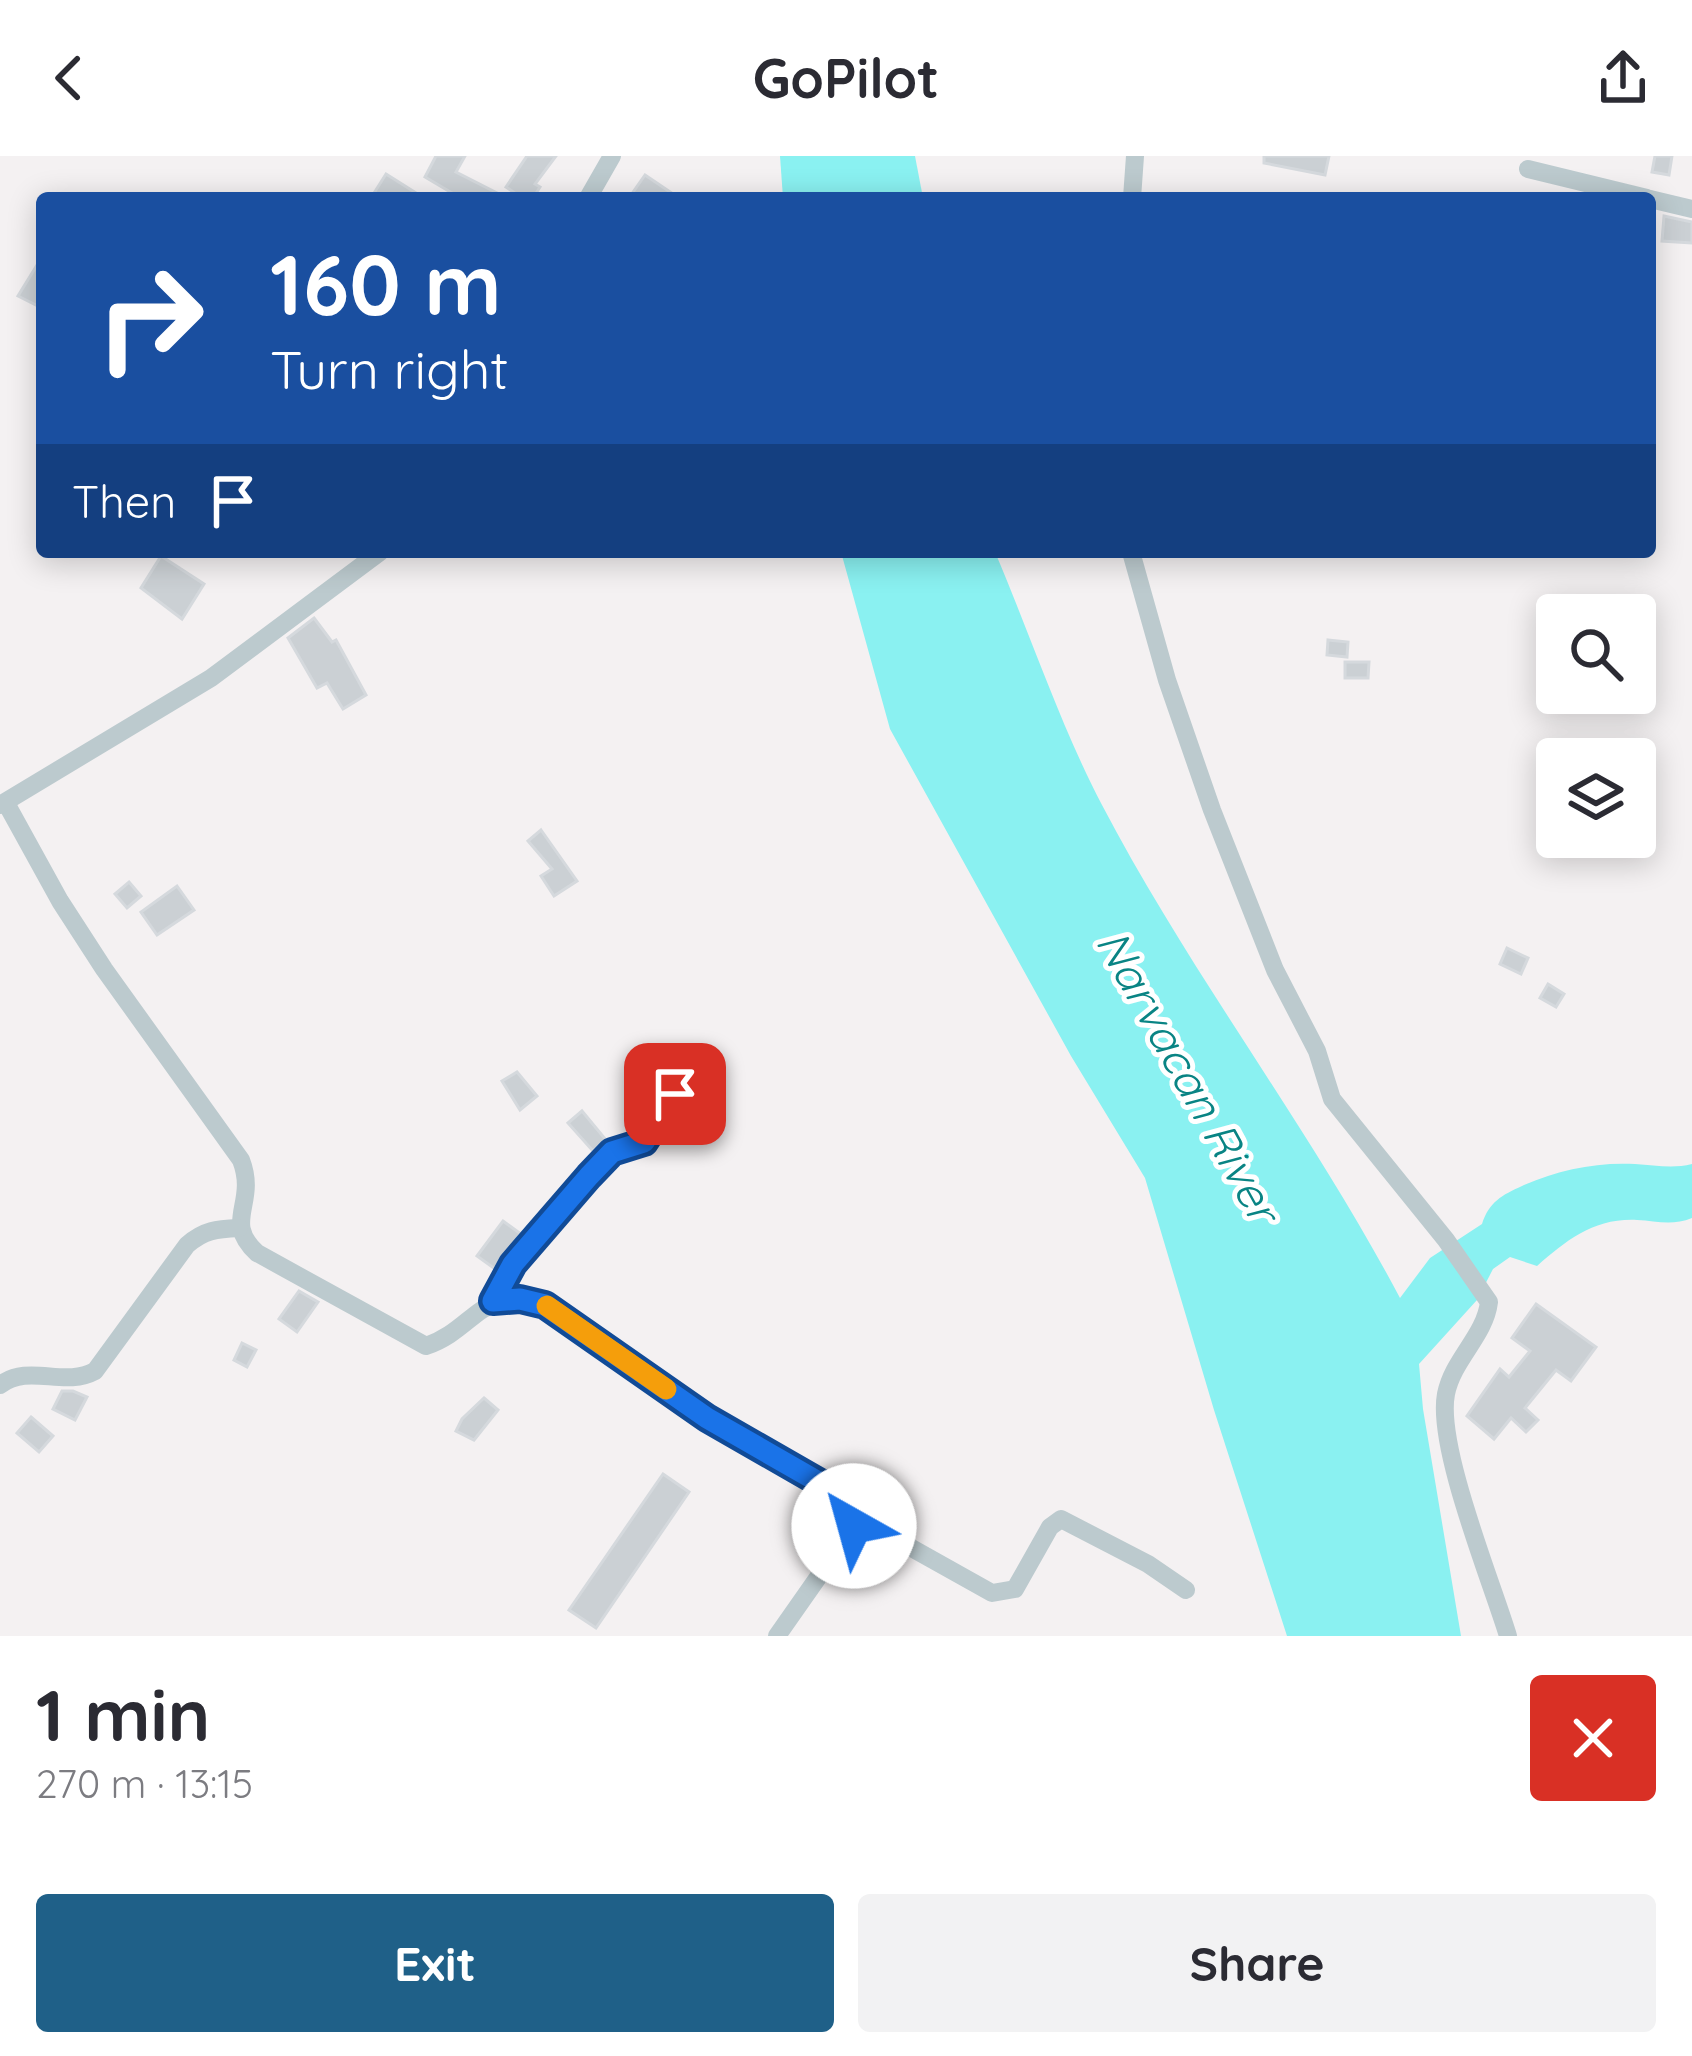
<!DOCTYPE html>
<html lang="en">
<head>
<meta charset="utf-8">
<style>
	body { margin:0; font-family:Quicksand,sans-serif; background:#f2f2f3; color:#2b2b33; height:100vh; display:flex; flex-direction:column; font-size:45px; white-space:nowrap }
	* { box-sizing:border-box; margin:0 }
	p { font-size:39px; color:#7c7c81 }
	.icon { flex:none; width:66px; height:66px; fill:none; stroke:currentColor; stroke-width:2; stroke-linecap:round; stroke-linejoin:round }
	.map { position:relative; height:1480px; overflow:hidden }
	.side { display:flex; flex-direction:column; background:#fff; flex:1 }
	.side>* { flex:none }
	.top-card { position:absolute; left:36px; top:36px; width:1620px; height:366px; border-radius:12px; box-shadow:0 6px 30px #0003; background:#1a4fa0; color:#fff; overflow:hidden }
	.buttons { position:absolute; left:1536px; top:438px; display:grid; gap:24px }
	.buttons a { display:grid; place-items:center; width:120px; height:120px; border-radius:12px; background:#fff; box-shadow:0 6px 30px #0003; font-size:60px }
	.pin { position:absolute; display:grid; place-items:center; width:102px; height:102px; color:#fff; margin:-51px; border-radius:24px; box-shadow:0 6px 18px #0006 }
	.me { position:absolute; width:132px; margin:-66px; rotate:322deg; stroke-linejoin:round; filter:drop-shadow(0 0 9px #0008) }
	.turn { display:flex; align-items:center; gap:42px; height:252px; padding:0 36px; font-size:54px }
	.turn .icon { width:156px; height:156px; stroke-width:2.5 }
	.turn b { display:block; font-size:84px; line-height:102px }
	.then { display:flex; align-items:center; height:114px; padding:0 36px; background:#0003; gap:24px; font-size:45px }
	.round { display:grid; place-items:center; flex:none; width:126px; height:126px; border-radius:12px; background:#f2f2f3 }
	.headline { display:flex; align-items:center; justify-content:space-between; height:204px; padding:0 36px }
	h1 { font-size:72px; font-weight:800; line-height:90px }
	.cta { display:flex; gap:24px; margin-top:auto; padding:24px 36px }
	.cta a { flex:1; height:138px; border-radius:12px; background:#1f6088; color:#fff; font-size:48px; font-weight:800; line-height:138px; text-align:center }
	.cta a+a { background:#f2f2f3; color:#2b2b33 }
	header { display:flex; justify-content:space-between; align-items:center; height:156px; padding:0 36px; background:#fff; font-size:54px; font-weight:800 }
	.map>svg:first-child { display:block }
	.water { fill:#8af1f1 }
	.building { fill:#cbd0d4; stroke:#d5d9dd; stroke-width:3 }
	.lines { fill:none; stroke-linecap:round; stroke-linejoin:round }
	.minor { stroke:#bccace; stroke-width:18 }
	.route-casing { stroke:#114b97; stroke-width:30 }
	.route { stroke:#1a73e8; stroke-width:21 }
	.slow { stroke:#f59e0b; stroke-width:21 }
	.labels { text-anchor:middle; stroke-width:10; stroke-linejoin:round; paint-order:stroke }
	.water-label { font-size:45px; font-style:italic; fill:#098484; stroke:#fff }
</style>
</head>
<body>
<header><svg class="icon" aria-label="back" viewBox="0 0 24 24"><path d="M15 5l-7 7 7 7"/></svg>GoPilot<svg class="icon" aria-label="share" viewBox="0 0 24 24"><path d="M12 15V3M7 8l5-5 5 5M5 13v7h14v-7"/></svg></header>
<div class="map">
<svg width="1692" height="1480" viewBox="0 0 1692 1480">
	<rect width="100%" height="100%" fill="#f4f1f2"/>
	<g class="water">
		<path d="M780,0H915L923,42H783Z"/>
		<path d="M841,396H995C1030,478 1061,571 1102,649C1191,819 1310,972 1400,1142L1430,1102L1482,1068C1489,1046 1502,1039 1522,1030C1558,1014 1595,1006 1635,1008C1655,1009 1672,1013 1692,1008V1062C1672,1070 1657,1065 1637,1064C1594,1062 1567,1084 1537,1110L1510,1101L1493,1113L1477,1144L1419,1208L1423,1253L1461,1480H1287L1214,1254L1145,1022L1071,900L890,573Z"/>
	</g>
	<g class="building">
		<path d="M436,0H465L456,16L507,42H449L452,37L425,21Z"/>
		<path d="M527,0H556L535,28L540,31L533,42H522L506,31Z"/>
		<path d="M1264,0H1329L1325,19L1264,7Z"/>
		<path d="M1655,0H1672L1669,19L1652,16Z"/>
		<path d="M386,18L424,42H371Z"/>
		<path d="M645,19L679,42H629Z"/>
		<path d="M1664,60L1692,66V87L1662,85Z"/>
		<path d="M42,101V152L18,140Z"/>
		<path d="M161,400L204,428L182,463L141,432Z"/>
		<path d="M314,462L332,486L336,484L366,539L343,553L327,527L317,532L288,482Z"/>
		<path d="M1328,484L1348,486L1347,501L1327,499Z"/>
		<path d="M1345,506H1369L1368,522H1345Z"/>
		<path d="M541,674L577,725L554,740L541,720L552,713L528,685Z"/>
		<path d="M129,726L141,740L127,752L115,738Z"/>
		<path d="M177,730L194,754L157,779L141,756Z"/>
		<path d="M1507,792L1528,802L1521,818L1500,808Z"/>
		<path d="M1548,828L1564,838L1556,851L1540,842Z"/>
		<path d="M517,916L537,940L520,954L502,925Z"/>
		<path d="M582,955L606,984L593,995L568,967Z"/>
		<path d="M503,1065L521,1078L495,1113L477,1100Z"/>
		<path d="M299,1135L318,1146L297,1176L279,1163Z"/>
		<path d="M1536,1148L1596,1191L1571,1225L1556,1214L1525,1252L1538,1264L1526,1276L1511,1262L1494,1283L1467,1260L1500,1213L1509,1221L1530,1195L1512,1182Z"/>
		<path d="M242,1187L256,1194L247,1211L234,1204Z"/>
		<path d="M62,1235H73L87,1241L75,1264L53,1253Z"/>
		<path d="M484,1242L498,1254L474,1284L456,1275L462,1263Z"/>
		<path d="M31,1261L53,1280L39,1296L17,1277Z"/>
		<path d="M663,1318L689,1336L596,1472L569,1454Z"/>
	</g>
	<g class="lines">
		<g class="minor">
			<path d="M1528,13L1647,42"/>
			<path d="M588,42L612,0"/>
			<path d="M1132,42L1135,0"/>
			<path d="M1650,43L1692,53"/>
			<path d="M1131,396L1167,524L1212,654L1275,814L1317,895L1332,943L1446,1084L1489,1146C1485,1180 1453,1203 1446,1238C1436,1290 1491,1424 1508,1480"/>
			<path d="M6,647L60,745L104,813L241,1004C258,1048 222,1065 257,1097L426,1190C476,1173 480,1128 545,1149L707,1261L836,1336L856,1361L854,1370L777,1480"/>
			<path d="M0,649L211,522L380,396"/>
			<path d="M493,1146L513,1108L589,1020L612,996L643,986L675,938"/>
			<path d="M0,1229C29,1207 64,1232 95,1215L187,1089C204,1074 217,1073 239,1072"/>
			<path d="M856,1361L992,1437L1015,1433L1050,1371L1061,1363L1148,1408L1186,1434"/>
		</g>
	</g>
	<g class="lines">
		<g class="route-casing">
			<path id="route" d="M675,938L644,986L612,996L589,1020L513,1108L493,1145L520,1143L545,1149L707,1262L836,1336L854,1354V1370"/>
		</g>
		<use href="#route" class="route"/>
		<path class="slow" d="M547,1150L666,1233"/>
	</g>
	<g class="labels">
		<g class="water-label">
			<text transform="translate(1188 920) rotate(61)" y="16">Narvacan River</text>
		</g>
	</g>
</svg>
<div class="buttons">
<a><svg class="icon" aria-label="search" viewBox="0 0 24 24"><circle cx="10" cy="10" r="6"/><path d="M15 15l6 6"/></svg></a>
<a><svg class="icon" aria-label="layers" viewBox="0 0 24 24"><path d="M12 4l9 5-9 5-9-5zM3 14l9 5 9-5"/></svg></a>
</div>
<div class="pin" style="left:675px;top:938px;background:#d93025"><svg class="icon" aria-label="arrive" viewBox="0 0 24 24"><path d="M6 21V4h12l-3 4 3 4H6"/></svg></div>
<svg class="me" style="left:854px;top:1370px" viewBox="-20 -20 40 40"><circle r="19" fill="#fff"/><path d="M0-13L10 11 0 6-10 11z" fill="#1a73e8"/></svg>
<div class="top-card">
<div class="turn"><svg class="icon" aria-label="right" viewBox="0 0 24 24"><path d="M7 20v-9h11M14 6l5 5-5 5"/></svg><div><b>160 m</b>Turn right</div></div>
<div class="then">Then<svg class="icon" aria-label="arrive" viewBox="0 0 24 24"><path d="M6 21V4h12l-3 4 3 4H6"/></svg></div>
</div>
</div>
<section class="side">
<div class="headline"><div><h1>1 min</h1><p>270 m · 13:15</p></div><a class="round" style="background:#d93025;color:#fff"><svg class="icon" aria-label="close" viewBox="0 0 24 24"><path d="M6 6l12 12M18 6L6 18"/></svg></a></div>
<div class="cta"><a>Exit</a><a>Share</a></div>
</section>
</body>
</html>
